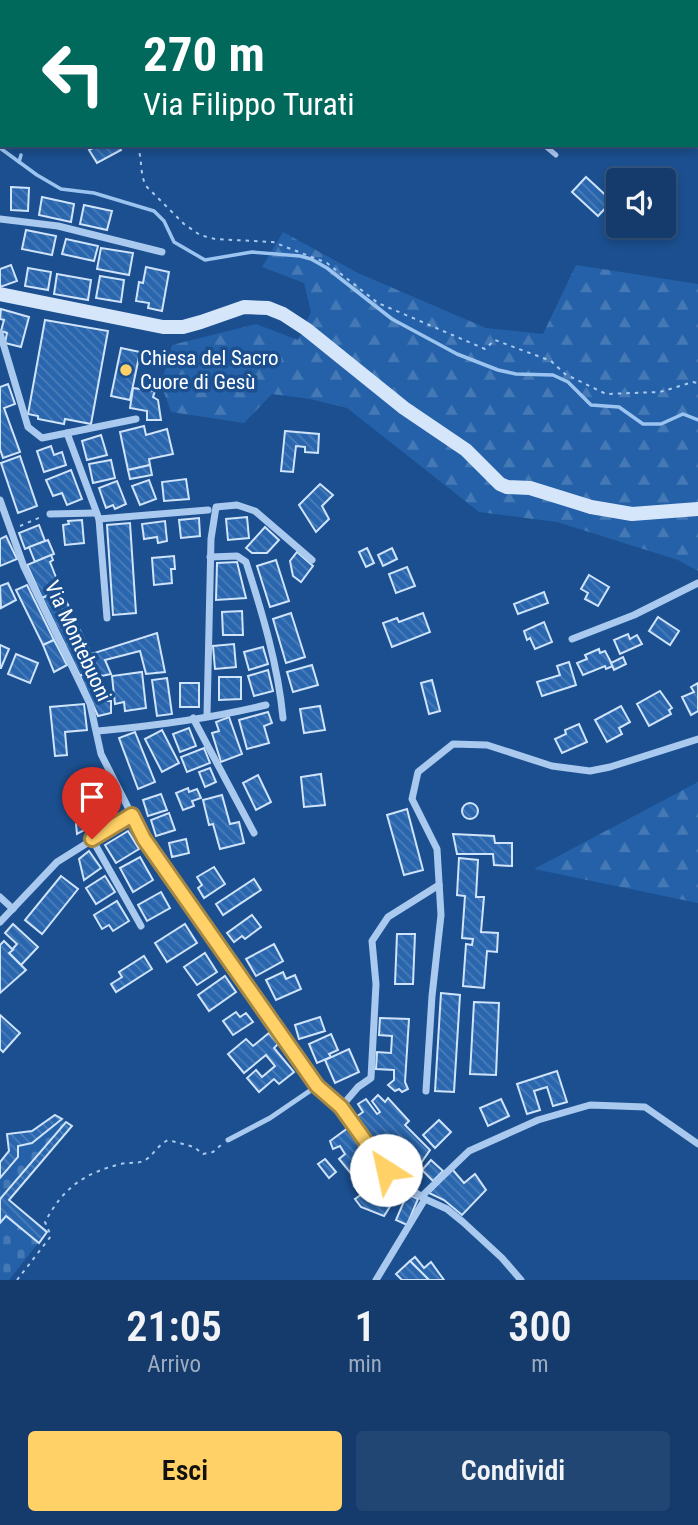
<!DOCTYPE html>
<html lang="it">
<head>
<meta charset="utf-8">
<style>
	body { margin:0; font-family:"Roboto Condensed",sans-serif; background:#214673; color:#f1f3f6; height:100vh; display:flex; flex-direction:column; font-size:26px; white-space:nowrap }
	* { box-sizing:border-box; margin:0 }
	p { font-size:23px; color:#9dadc1 }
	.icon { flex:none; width:38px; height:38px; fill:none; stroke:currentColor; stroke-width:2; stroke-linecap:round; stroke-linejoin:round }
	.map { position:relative; height:1280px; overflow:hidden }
	.details { display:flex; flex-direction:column; background:#143b6b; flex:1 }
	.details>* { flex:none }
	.top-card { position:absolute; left:0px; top:0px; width:698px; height:147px; box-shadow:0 4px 10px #0003,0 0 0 2px #33557e; background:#00695c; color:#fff; overflow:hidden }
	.tools { position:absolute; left:606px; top:168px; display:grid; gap:14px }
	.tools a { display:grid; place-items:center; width:70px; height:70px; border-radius:7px; background:#143b6b; box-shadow:0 4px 10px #0003,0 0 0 2px #33557e; font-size:35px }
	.pin { position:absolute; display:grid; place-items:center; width:60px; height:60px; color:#fff; margin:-72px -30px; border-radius:50% 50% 50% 0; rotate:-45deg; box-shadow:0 0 7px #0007 }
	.pin .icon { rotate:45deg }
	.me { position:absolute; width:77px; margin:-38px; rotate:325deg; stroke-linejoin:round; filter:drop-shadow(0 0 5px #0008) }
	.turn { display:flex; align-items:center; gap:24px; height:147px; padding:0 28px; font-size:32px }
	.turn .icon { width:91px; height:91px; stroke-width:2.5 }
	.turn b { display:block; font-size:49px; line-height:60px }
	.eta { display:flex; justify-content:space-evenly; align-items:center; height:119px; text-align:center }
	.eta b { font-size:42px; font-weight:600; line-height:49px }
	.cta { display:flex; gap:14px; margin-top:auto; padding:14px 28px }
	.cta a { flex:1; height:80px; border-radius:7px; background:#ffd166; color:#111; font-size:28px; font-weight:600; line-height:80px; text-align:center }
	.cta a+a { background:#214673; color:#f1f3f6 }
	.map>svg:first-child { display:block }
	.forest { fill:url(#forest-firs) }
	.cemetery { fill:url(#cemetery-stones) }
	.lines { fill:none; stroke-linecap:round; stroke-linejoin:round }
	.stream { stroke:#9cc4f0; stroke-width:3.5 }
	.building { fill:url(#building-back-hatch); stroke:#cfe3fa; stroke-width:2 }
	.path { stroke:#a9c9ee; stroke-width:2; stroke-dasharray:3.5 5; stroke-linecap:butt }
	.service { stroke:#a9c9ee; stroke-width:5 }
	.minor { stroke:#a9c9ee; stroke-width:7 }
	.secondary { stroke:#d6e6fa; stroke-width:14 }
	.route-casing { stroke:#a68842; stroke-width:18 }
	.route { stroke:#ffd166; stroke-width:12 }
	.poi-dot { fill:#ffd166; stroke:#1b4f8f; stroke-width:2.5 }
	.labels { text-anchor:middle; stroke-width:7; stroke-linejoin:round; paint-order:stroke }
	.poi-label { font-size:21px; fill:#fff; stroke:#1b4f8f; text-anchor:start }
	.street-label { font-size:21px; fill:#fff; stroke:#1b4f8f }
</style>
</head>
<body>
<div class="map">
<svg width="698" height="1280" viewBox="0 0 698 1280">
	<defs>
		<pattern id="forest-firs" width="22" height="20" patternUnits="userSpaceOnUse" patternTransform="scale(1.75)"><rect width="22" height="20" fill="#2461a8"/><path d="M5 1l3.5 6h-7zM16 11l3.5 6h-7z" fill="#4579b5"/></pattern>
		<pattern id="cemetery-stones" width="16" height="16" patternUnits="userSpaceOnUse" patternTransform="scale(1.75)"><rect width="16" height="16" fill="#2461a8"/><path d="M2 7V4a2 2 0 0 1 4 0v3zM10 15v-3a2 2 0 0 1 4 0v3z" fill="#4579b5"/></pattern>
		<pattern id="building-back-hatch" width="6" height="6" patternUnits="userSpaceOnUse" patternTransform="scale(1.75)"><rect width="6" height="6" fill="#2a66ad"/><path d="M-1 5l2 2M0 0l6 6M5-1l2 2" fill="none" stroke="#4a7db9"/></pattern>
	</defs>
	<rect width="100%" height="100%" fill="#1b4f8f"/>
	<g class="forest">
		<path d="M283,232L358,273L486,328L543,334L576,265L698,284V571L678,560L557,522L479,512L347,408L310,399L272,394L244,423L171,412L161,384L172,345L256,324L298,340L311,312L304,283L262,267Z"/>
		<path d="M698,782V903L534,869Z"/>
	</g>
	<path class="cemetery" d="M55,1115L72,1126L9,1200L47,1232L9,1280H0V1162L9,1151L7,1134L32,1131Z"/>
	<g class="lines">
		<g class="stream">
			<path d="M46,2V0"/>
			<path d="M0,148L37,175L61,189L94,193L154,211L164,221L174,242L205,260L252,252L300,256L311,259L327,268L392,319L457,354L498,370L516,374L553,375L568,382L591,405L619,407L643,424H661L683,414L698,420"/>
			<path d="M19,162L21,155"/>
		</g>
	</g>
	<g class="building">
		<path d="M94,145H118L121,150L97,163L89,150L95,147Z"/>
		<path d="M586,177L612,201L598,216L572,192Z"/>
		<path d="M11,187L29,188L28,211L11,210Z"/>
		<path d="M42,197L74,204L71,222L39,215Z"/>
		<path d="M84,205L112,211L107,230L80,224Z"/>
		<path d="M26,230L56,236L52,255L22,249Z"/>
		<path d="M66,239L98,246L94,261L62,254Z"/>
		<path d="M101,248L133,253L129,275L97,269Z"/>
		<path d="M11,265L17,281L0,287V269Z"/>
		<path d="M146,267L169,272L162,311L148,308L149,303L136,301L139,282L143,283Z"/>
		<path d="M28,268L51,272L48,290L25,286Z"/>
		<path d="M57,274L91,280L88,300L54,294Z"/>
		<path d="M100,276L124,280L121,302L96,298Z"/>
		<path d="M1,309L29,317L21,347L5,343L7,333L1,331L4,320L0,319Z"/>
		<path d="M45,320L108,331L91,424L65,419L64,424L38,419V416L28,414Z"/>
		<path d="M121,348L140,352L130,400L111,396Z"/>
		<path d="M8,384L15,404L4,408L20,452L3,458L0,449V387Z"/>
		<path d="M133,388L155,391L153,397L158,400L161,420H147V411L130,408Z"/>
		<path d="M144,426L146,435L167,429L173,454L149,459L150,465L128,470L120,432Z"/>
		<path d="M285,431L319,434L318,453L305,452V447L296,446L293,472L281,471Z"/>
		<path d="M101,435L107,455L87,460L82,441Z"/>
		<path d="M51,446L54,455L62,452L66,465L44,472L37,451Z"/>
		<path d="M20,456L37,506L18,513L1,463Z"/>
		<path d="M111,460L115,478L93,483L89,464Z"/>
		<path d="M150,465L152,475L130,479L128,470Z"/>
		<path d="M71,470L82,499L67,505L62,493L53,496L46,480Z"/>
		<path d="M186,479L189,499L164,501L162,482Z"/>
		<path d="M149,480L156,499L140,505L132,486Z"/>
		<path d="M117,481L126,504L115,509L113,505L106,508L99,488Z"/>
		<path d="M320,484L333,495L322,506L329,519L316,532L299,505Z"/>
		<path d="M247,517L249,538L228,540L226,519Z"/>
		<path d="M199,518L200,536L181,538L179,520Z"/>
		<path d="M82,520L84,543L65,545L63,525L69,524L68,521Z"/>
		<path d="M165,521L167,541L158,543L157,537L144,539L142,524Z"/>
		<path d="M130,523L136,613L113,615L107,525Z"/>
		<path d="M39,525L45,541L25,549L19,533Z"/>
		<path d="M265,527L279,540L267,553H252L246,548Z"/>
		<path d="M6,536L17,559L0,566V539Z"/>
		<path d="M48,540L54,554L35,562L29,547Z"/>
		<path d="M367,548L374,563L366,567L359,552Z"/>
		<path d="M392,548L397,559L383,566L378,555Z"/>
		<path d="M297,552L313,566L301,582L293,576L290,561Z"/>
		<path d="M51,555L53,560L50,562L61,590L42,598L27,565Z"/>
		<path d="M174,556L175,569H171L172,583L154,585L152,558Z"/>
		<path d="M276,560L289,601L270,607L257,566Z"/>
		<path d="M237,562L246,598L216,600L217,563Z"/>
		<path d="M407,567L415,586L396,593L389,574Z"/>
		<path d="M589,575L609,587L598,606L585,599L588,593L581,589Z"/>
		<path d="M8,583L16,600L1,608L0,586Z"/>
		<path d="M27,585L54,640L43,645L16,590Z"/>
		<path d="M61,590L100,673L94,675L91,670L80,676L42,598Z"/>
		<path d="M544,592L548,603L518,614L514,604Z"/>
		<path d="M242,611L243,635H223L222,612Z"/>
		<path d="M291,613L305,657L286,663L273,619Z"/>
		<path d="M423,613L430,632L392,647L383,623L397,618L399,622Z"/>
		<path d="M658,617L679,631L670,645L649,631Z"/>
		<path d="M544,622L552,642L535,649L530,638L527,640L524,631Z"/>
		<path d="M157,633L165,672L146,674L140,651L105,660L111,674L101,676L91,654Z"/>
		<path d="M628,634L630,639L637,635L642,644L620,654L614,640Z"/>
		<path d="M54,640L67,665L54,672L43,645Z"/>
		<path d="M234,644L236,667L215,669L213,646Z"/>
		<path d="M0,645L9,649L1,668H0Z"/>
		<path d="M263,647L268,664L249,670L244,652Z"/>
		<path d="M599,649L600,653L605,651L613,666L606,669L605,666L583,675L577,663L587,659L585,655Z"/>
		<path d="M16,654L38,663L30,683L8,674Z"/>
		<path d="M623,657L626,664L614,670L611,663Z"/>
		<path d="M569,662L576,685L542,696L537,682L560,675L557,666Z"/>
		<path d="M312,665L318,685L293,692L287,672Z"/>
		<path d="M91,670L105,701H111V713L98,716L80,676Z"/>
		<path d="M268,670L273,691L254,696L248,676Z"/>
		<path d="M142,672L146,708L125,711L124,702L115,704L112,676Z"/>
		<path d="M219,677H241V699L219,700Z"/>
		<path d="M167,678L172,714L157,716L152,680Z"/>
		<path d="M432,680L440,711L429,714L421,683Z"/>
		<rect x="180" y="683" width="19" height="24"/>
		<path d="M698,683V711L691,715L682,697L694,692L691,687Z"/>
		<path d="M660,691L672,708L669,710L671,714L649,726L637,704Z"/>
		<path d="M84,704L87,730L65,732L67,755L55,756L50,707Z"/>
		<path d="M320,706L325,730L304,733L300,709Z"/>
		<path d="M621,706L630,722L619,728L622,734L607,742L595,720Z"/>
		<path d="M268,712L272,723L264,726L269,743L247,749L239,720Z"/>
		<path d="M229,717L242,754L221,762L212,733L219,731L216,722Z"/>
		<path d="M579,724L587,742L562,753L555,739L566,734L565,730Z"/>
		<path d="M189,728L196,746L180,752L173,734Z"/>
		<path d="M162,730L179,763L162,772L145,739Z"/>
		<path d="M135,732L155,782L138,789L119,738Z"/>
		<path d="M204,748L210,763L187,772L181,757Z"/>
		<path d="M210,768L216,782L205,787L199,772Z"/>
		<path d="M321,774L325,805L304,807L301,777Z"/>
		<path d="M258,775L271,802L256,810L243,783Z"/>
		<path d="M103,779L113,796L107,799L110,804L97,811L85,790Z"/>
		<path d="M188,788L189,792L197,789L201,798L192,801L194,806L183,810L176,793Z"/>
		<path d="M161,794L167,810L148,816L143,800Z"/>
		<path d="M222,795L230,824L239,822L244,843L220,849L213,824L209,825L203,800Z"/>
		<circle cx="470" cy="811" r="8"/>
		<path d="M110,804L116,813L77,834L76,824Z"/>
		<path d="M407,809L423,870L404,875L387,815Z"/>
		<path d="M169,813L175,830L156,836L151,820Z"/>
		<path d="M128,831L139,849L116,863L105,845Z"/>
		<path d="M453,834L494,836L495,843H512V866L494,865L493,854H457Z"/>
		<path d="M186,839L189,853L172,857L169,843Z"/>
		<path d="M89,851L101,868L84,880L79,859Z"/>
		<path d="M140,857L153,880L133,892L120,868Z"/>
		<path d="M459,858L478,860L476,897H484L481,932L498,933L497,952L487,951L484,988L463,986L466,944L472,945L473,939L462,938L465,896L457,895Z"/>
		<path d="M214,867L225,884L204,898L198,888L202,885L197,877Z"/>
		<path d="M61,876L78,889L42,934L25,920Z"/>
		<path d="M105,876L115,892L96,904L86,888Z"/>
		<path d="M254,879L261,890L223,915L216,904Z"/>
		<path d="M161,892L170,908L147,921L138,905Z"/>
		<path d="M117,901L129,921L113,931L109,925L102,929L94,915Z"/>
		<path d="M252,915L261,927L245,939L242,936L234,942L227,933Z"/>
		<path d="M13,924L38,947L21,965L9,953L17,944L5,933Z"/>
		<path d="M185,924L197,943L167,962L155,943Z"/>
		<path d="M397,934H415L413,984H395Z"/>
		<path d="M4,941L13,950L9,953L26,970L0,993V945Z"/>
		<path d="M274,944L283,961L256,976L246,959Z"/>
		<path d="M205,953L217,972L197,985L184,967Z"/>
		<path d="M144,956L152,969L116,992L111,984L122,977L119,972Z"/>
		<path d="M283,972L286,979L295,975L301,989L276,1000L266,980Z"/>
		<path d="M225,976L236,992L209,1011L198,995Z"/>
		<path d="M441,993L460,995L454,1092L435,1091Z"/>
		<path d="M474,1002L499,1003L496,1075L470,1074Z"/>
		<path d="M236,1012L240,1017L246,1013L253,1022L233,1035L223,1021Z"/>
		<path d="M0,1015L20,1033L3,1052L0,1049Z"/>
		<path d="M320,1017L325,1031L299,1039L295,1025Z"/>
		<path d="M380,1018L409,1019L405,1082L408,1089L402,1092L399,1089L395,1091L388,1085L394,1080V1070L376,1069L377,1052L391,1053L392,1036L379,1035Z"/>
		<path d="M269,1033L278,1044L274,1048L294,1072L279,1084L274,1079L259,1092L247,1078L256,1070L262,1077L275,1066L266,1055L244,1073L228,1054L246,1039L253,1046Z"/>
		<path d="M331,1034L338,1050L329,1054L331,1057L317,1063L309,1044Z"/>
		<path d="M349,1049L359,1072L335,1083L325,1060Z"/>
		<path d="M557,1071L567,1102L553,1106L547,1087L534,1091L540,1110L527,1114L517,1084Z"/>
		<path d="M378,1095L385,1102L388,1098L409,1121L405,1125L430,1150L421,1163L406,1151L398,1165L407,1172L400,1178L379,1156L356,1117L363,1112L358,1104L366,1099L377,1114L380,1112L372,1101Z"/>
		<path d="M501,1099L509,1116L488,1126L480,1108Z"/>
		<path d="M55,1115L62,1119L32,1143L18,1146V1157L0,1178V1162L9,1151L7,1134L32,1131Z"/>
		<path d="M439,1120L451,1132L435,1148L423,1135Z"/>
		<path d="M66,1122L72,1126L9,1200L47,1232L39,1243L6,1216L0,1223V1199Z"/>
		<path d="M348,1128L384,1177L400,1191L384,1216L361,1207L355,1199L362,1194L354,1186L358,1182L339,1159L345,1154L340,1146L333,1149L330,1141Z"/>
		<path d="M325,1159L336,1172L329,1178L318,1164Z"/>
		<path d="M431,1160L443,1171L433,1181L422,1170Z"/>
		<path d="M452,1169L464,1183L475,1174L486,1190L462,1215L444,1200L429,1193Z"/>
		<path d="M407,1194L418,1199L407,1225L396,1220Z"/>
		<path d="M415,1257L424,1268L431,1262L444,1280H429L410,1261Z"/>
		<path d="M410,1261L429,1280H402L396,1274Z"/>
	</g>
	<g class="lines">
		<g class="path">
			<path d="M137,145C143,159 139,172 146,186L184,224L200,235L215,239L273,242L327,263L378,303L485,349L495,340L551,361L565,374L606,394L660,392L693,382L698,383"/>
			<path d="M20,526L41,517"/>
			<path d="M17,1280L51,1236L45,1222C63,1188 84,1173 121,1164C128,1162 137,1164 143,1161C152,1158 156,1146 168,1140L194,1147L203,1154L213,1152L221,1145"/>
		</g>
		<g class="service">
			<path d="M544,145L556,155"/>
			<path d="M228,1140L270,1118L317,1086"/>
		</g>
		<g class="minor">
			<path d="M229,0L232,2"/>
			<path d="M13,2V0"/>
			<path d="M158,2V0"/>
			<path d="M331,2V0"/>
			<path d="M0,30L2,28"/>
			<path d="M0,101L2,100"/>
			<path d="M0,219L58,226L162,252"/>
			<path d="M0,333L28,427L42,438L67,433L99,519L107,618"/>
			<path d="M67,433L136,419"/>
			<path d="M0,500L24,567L90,704L101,754L144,839L317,1086L341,1107L386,1170L404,1185L425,1199L447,1209L463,1222L502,1258L521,1280"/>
			<path d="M50,514L96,513"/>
			<path d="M99,519L208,510"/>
			<path d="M210,557L237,556L246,562C262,612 278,665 283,718"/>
			<path d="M572,639L634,615L698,583"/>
			<path d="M207,715L211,539L216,507L237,505L255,511L312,560"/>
			<path d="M193,718L254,833"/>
			<path d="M98,731C153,726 213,718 266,705"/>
			<path d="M92,839L141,926"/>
			<path d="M0,897L13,909"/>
			<path d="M0,922L57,862L132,815"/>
			<path d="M426,1091L432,996L441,915L437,849L412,799L418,772L453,744L487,745L552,766L590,771L610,767L698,739"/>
			<path d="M341,1107L358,1087L371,1078L376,984L372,941L388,917L439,885"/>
			<path d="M422,1196L469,1151L538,1120L590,1105L645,1107L698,1144"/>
			<path d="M376,1280L425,1199"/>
		</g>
		<path class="secondary" d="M0,294L163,327H183L201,322L244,307L268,308L283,314L306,329L404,408L466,450L500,484L507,487L530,488L591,507L632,514L698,509"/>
	</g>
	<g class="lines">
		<g class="route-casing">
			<path id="route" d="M92,839L132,815L144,839L317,1086L341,1107L386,1170"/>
		</g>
		<use href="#route" class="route"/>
	</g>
	<circle class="poi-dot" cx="126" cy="370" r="7"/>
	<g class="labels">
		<g class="poi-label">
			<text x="140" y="365">Chiesa del Sacro<tspan x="140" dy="24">Cuore di Gesù</tspan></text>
		</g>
		<g class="street-label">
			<text transform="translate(78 641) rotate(65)" y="7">Via Montebuoni</text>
		</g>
	</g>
</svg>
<div class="tools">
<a><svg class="icon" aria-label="sound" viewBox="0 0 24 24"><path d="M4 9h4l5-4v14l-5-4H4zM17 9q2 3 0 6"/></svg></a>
</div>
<div class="pin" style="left:92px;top:839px;background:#d93025"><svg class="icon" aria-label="arrive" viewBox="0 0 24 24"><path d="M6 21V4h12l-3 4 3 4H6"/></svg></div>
<svg class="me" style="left:386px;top:1170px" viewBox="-20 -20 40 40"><circle r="19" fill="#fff"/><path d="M0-13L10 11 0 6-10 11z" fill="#ffd166"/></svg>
<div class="top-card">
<div class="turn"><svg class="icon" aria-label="left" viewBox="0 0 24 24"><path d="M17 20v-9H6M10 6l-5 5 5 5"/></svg><div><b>270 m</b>Via Filippo Turati</div></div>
</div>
</div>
<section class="details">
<div class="eta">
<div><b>21:05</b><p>Arrivo</p></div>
<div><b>1</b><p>min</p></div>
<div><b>300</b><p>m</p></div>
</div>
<div class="cta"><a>Esci</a><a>Condividi</a></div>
</section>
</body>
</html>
